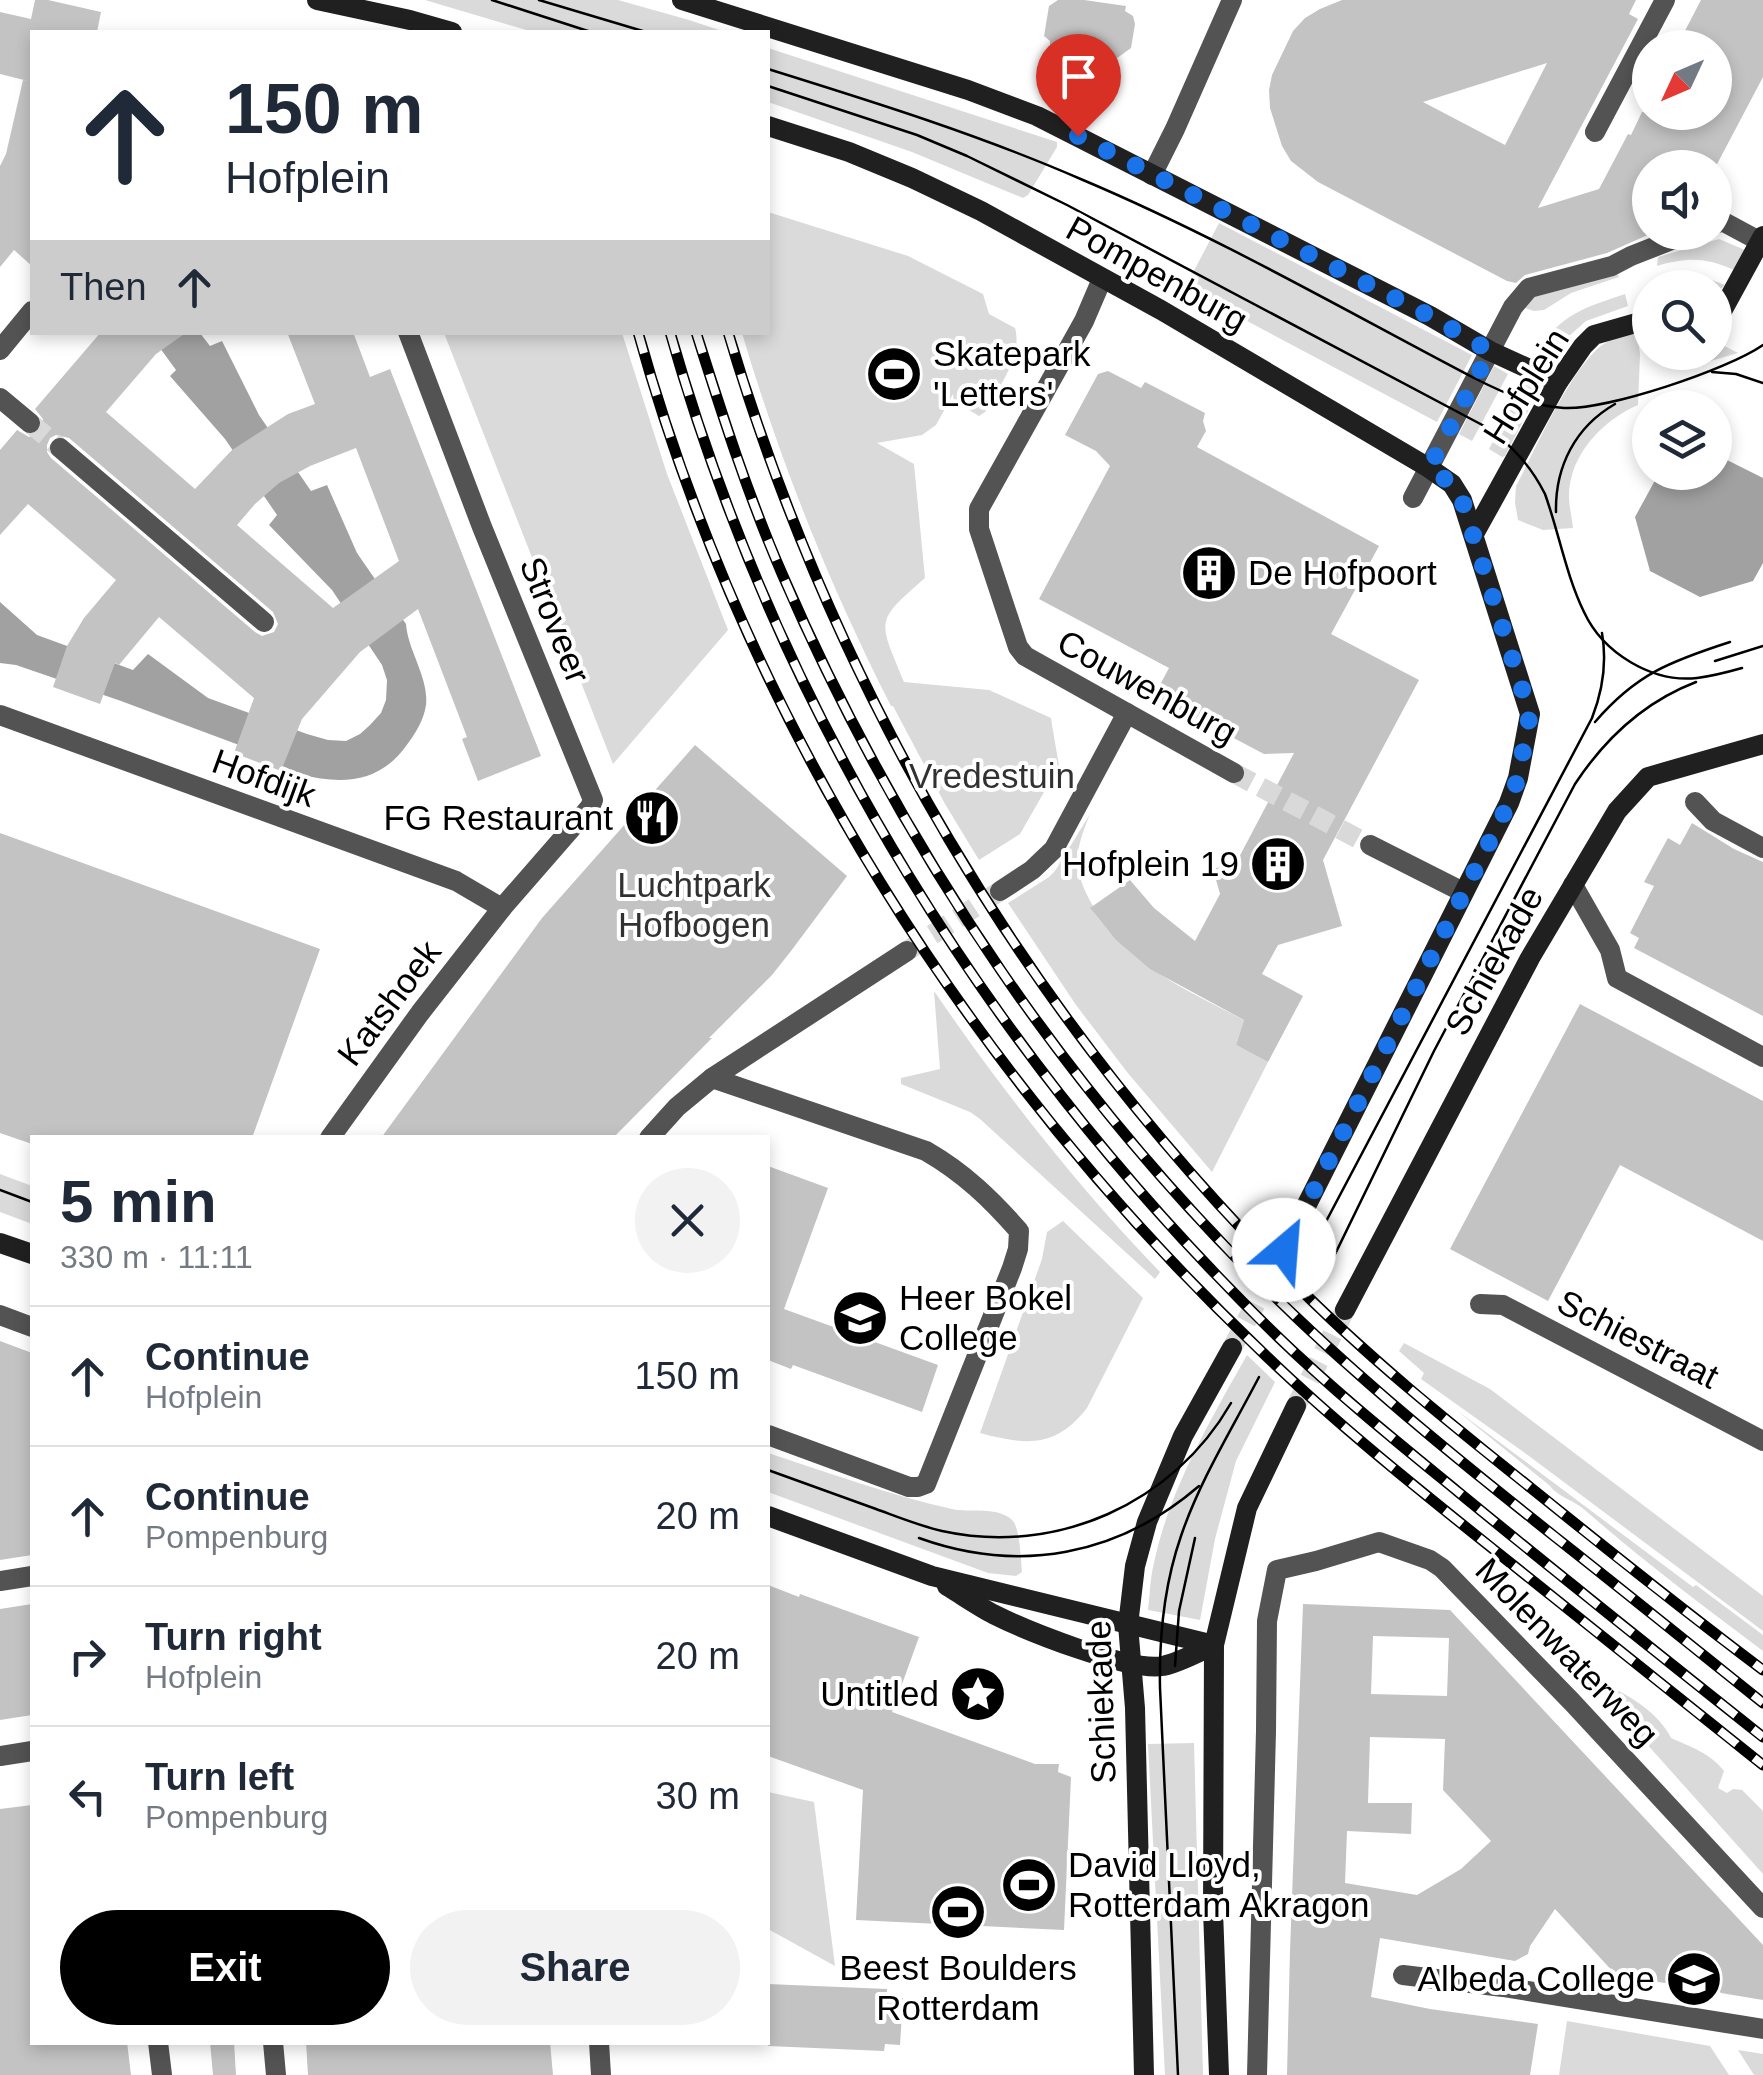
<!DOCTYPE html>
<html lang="en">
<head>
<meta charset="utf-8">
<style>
	body { margin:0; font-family:Arial,sans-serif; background:#f2f2f3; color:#1f2937; height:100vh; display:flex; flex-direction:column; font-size:38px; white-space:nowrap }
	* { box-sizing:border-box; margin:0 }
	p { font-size:32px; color:#747a83 }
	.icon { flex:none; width:55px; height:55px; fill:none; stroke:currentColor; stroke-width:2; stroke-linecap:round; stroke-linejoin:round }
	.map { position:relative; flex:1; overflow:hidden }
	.panel { position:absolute; left:30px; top:1135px; width:740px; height:910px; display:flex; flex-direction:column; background:#fff; border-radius:0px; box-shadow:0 5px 15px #0003 }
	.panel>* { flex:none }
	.hud { position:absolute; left:30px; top:30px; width:740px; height:305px; border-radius:0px; box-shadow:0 5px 15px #0003; background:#fff; color:#1f2937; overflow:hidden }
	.needle { width:65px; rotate:226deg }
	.tools { position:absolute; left:1632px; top:30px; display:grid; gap:20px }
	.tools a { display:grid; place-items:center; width:100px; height:100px; border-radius:50%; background:#fff; box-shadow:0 5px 15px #0003; font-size:50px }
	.pin { position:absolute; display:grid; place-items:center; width:85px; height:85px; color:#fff; margin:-102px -42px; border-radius:50% 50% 50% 0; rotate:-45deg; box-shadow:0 0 10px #0007 }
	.pin .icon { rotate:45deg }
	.me { position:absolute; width:110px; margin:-55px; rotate:27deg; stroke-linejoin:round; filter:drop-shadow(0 0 8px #0008) }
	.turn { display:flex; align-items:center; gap:35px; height:210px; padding:0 30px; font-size:45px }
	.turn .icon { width:130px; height:130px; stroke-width:2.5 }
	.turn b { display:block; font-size:70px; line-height:85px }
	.then { display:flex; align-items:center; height:95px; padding:0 30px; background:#0003; gap:20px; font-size:38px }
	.round { display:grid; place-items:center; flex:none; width:105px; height:105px; border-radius:52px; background:#f2f2f3 }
	.overview { display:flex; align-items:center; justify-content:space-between; height:170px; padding:0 30px }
	h1 { font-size:60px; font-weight:700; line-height:75px }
	.primary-button { display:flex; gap:20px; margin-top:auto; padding:20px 30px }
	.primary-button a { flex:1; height:115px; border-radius:60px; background:#000; color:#fff; font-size:40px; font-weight:700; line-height:115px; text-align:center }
	.primary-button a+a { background:#f2f2f3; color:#1f2937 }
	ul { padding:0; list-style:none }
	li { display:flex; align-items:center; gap:30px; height:140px; padding:0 30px; border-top:2px solid #e0e1e3 }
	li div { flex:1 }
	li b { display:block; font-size:38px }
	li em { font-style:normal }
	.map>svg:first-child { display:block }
	.green { fill:#dadada }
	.water { fill:#a1a1a1 }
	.building { fill:#c3c3c3; fill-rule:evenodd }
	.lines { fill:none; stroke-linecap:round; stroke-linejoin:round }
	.street-tunnel { stroke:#d9d9d9; stroke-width:20; stroke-dasharray:20 10; stroke-linecap:butt }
	.secondary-tunnel { stroke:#d9d9d9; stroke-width:20; stroke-dasharray:20 10; stroke-linecap:butt }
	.street { stroke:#535353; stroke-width:20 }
	.secondary { stroke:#202020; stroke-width:20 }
	.tram { stroke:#000; stroke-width:2.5 }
	.rail-casing { stroke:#000; stroke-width:11 }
	.rail { stroke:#fff; stroke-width:8; stroke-dasharray:22; stroke-linecap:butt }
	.route { stroke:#1a73e8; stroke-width:18; stroke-dasharray:0 32.4 }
	.labels { text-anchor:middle; stroke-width:8; stroke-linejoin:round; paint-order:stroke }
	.street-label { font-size:35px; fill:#000; stroke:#fff }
	.poi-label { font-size:35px; fill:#000; stroke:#fff; text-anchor:start }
	.park-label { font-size:35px; fill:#313131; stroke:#fff }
</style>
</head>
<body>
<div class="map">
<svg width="1763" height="2075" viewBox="0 0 1763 2075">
	<rect width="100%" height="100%" fill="#fff"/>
	<g class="green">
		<path d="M425,0H618L689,20L725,32H533Z"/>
		<path d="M768,48L1057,142V147L1028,195L1023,198L912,152L768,102Z"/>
		<path d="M768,212L908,256L983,294L989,314L1015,328C1023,356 998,388 985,412L979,416L954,401L953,394L936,425L922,435L877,443L914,464L925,578C873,623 879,620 904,682L989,690L1051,718L1052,725L1059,766L1020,834L979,860L945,804L893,706H891C830,586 780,462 742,333L768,332Z"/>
		<path d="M1219,223L1472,355L1437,422L1185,288Z"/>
		<path d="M1719,239L1745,250L1734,270C1706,257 1686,257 1657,266L1658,257Z"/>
		<path d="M1615,271L1619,277L1571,293L1544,310L1534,311L1525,308L1534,296Z"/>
		<path d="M1699,275L1725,285L1715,294V288L1659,287L1658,284L1684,276Z"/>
		<path d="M1625,294L1628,306L1586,321L1559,345L1542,353L1540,351C1557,315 1589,306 1625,294Z"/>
		<path d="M1637,332L1640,354L1638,405C1603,420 1569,455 1569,496C1569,506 1572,518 1573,528L1543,530L1518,520L1515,503L1516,486C1535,451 1574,360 1607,342C1616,337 1627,335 1637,332Z"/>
		<path d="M444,333H622L667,474L728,630L613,764Z"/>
		<path d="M1715,341L1738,353L1683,369L1669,354L1715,352Z"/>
		<path d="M1494,366L1508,374L1472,441L1459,434Z"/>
		<path d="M1524,382L1539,390L1505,456L1502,457L1489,449Z"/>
		<path d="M1090,814C1074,853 1072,869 1093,906L1091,909C1134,967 1182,988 1244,1020L1236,1045L1268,1062L1212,1172L1127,1072L1076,1005L1008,903L1049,877L1055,871Z"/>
		<path d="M934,991C1002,1090 1077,1186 1160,1272L1155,1279L980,1119L970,1112L901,1084V1078L940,1069Z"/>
		<path d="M0,1174L32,1186V1224L0,1212Z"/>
		<path d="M1063,1221L1143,1298L1087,1408C1055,1449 1025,1445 980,1433L1042,1259L1047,1232Z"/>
		<path d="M1404,1343L1490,1389L1763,1596V1631L1529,1456L1421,1379L1424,1373L1399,1351Z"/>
		<path d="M1247,1355L1275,1382L1236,1461L1215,1539L1200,1620L1148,1610C1150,1595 1150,1578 1154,1563C1169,1490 1211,1419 1247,1355Z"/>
		<path d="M1455,1409L1693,1587L1696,1585L1763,1635V1651C1703,1606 1642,1560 1586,1511C1574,1500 1559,1498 1549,1485Z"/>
		<path d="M768,1453C829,1473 890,1495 952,1509C970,1513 998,1506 1012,1520C1020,1527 1021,1561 1022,1572L1016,1576L988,1573L768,1492Z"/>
		<path d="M1603,1684C1627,1693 1659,1713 1671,1738C1691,1747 1710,1753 1724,1771L1718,1788L1727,1793L1733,1789L1742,1790L1763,1811V1874L1620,1714Z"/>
		<path d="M1194,1743L1203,2075H1165L1148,1744Z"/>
		<path d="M768,1792L814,1802L835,1966L768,1929Z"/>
		<path d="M1567,2021L1710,2046L1729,2075H1559Z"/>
		<path d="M1738,2050L1763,2054V2075H1754Z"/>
	</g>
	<g class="water">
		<path d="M149,333H200L210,346L222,341L259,415L311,491L327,485L357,553L406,624C408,651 429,678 426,705C424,720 415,734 406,746C363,806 292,772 237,753L239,745L121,701L16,665L0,663V602L37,635L133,670L148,654L208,698L307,734L328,740L346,741L360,734L370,725L381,713L386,700L387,680L382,665L332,590L269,525L277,515L225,439L170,376L176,370Z"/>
		<path d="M1715,454L1763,478V563L1753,581L1700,597L1650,571L1635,517L1659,473L1715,472Z"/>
	</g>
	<g class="building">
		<path d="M35,0H48L101,12L97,32H32V266L14,250L0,267V166L6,154L23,80L28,81L0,74V12L31,19Z"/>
		<path d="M1058,0H1084L1126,6L1125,11L1133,16L1135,24L1131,48L1113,61L1059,51L1057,47L1050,46V41L1044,36L1049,6Z"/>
		<path d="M1342,0H1636L1629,14L1638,19L1538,208L1599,189L1628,134L1631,135L1642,112H1715V48H1676L1701,0H1763V77L1715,168H1650V234L1607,253L1525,275L1516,283L1507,281L1318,182L1291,161L1282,146L1270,108L1269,90L1272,75L1293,31L1305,18L1320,9ZM1547,63L1505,145L1423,102Z"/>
		<path d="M101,332H187L156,354L106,412L195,489L232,450L288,414L315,404L287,332H353L370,377L390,369L541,756L478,781L462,739L467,737L418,609L360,652L302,719L281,771L234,753L254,698L159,617L119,665L115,663L100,704L53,687L67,646L84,618L116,580L28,504L0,535V450L17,430L29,437L40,432L43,426V419L35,409ZM56,435L69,438L273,612L278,624L274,632L262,636L255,632L51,458L47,452V445L50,438ZM356,448L399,561L333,608L237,525L255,504L279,483L310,466Z"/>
		<path d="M1108,371L1141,388L1145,382L1205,413L1203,421L1206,431L1197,447L1379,546L1331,634L1419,680L1323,860L1342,926L1278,945L1262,974L1303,996L1268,1062L1236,1045L1244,1020L1150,969L1116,940L1090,908L1130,880L1154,908L1195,941L1220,894L1213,869L1236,863L1294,753L1264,754L1154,696L1169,668L1039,599L1110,466L1096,451L1065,435L1098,374Z"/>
		<path d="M695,745L847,876L791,951L772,975L709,1038H712L613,1138H381L542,918Z"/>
		<path d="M1692,823L1734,849L1763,862V1016L1634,948L1639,938L1630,933L1654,886L1644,882L1668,838L1680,845Z"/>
		<path d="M0,833L320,949L252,1138H32V1144L0,1133Z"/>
		<path d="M1580,1004L1763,1101V1241L1620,1165L1548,1301L1450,1249Z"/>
		<path d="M768,1166L828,1188L784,1309L938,1365L922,1412L793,1365L791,1369L768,1360Z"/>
		<path d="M0,1341L32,1353V1555L0,1560Z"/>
		<path d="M768,1585L799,1597L800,1594L919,1637L892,1712L1035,1764H1059L1058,1772L1071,1777L1064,1930L856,1920L863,1790L768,1756Z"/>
		<path d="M32,1604V1715L0,1720V1609Z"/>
		<path d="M1303,1604L1450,1610L1763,1945V2000L1721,1993L1708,1980L1672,1984L1617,1976L1555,1909L1530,1946L1528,1954L1515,1961L1380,1938L1371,1997L1430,2009L1538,2024L1530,2075H1287L1290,1951ZM1373,1636L1449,1638L1447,1696L1371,1694ZM1370,1737L1445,1739L1443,1790L1491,1841L1461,1869L1417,1895L1345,1883L1347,1831L1411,1834L1412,1803H1368Z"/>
		<path d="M32,1805V2042H127L131,2075H0V1809Z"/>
		<path d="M768,1984L887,1989V1997L903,1998L900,2045L885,2044L884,2051L768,2046Z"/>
		<path d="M210,2042H234L236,2075H213Z"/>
		<path d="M306,2042H550L553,2075H308Z"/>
	</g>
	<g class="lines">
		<g class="street-tunnel">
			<path d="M30,423L60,448"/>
			<path d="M1234,773L1370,845"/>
			<path d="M907,951L1000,891"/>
		</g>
		<g class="secondary-tunnel">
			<path d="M1232,1348L1284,1250"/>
			<path d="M1296,1406L1345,1310"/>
		</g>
		<g class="street">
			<path d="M1595,132L1665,0"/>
			<path d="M1152,175L1175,129L1232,0"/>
			<path d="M1715,224L1722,221L1763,243"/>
			<path d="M1102,279L1084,321L979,509V529L1018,647L1025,656L1234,773"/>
			<path d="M0,350L32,311"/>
			<path d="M0,398L30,423"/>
			<path d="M60,448L264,622"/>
			<path d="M1413,498L1513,307L1529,288L1612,266L1631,256L1692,232"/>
			<path d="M0,715L456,881L502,908"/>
			<path d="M1695,802L1713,821L1763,848"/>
			<path d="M1370,845L1463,892"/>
			<path d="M1573,885L1610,950L1617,978L1763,1057"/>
			<path d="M1000,891L1032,870L1054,849L1127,713"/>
			<path d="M712,1078L926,1151C964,1173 991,1199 1019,1231L1018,1249L1012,1268L926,1484L918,1487H909L768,1435"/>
			<path d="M330,1138L420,1013L502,908L590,807L593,800L482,527L408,332"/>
			<path d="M649,1138L677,1107L712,1078L907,951"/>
			<path d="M1480,1304L1503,1305L1763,1441"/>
			<path d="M0,1315L32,1327"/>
			<path d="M0,1581L32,1576"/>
			<path d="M0,1756L32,1751"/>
			<path d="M1403,1975L1503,1987L1763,2029"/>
			<path d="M158,2042L162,2075"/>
			<path d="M273,2042L276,2075"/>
			<path d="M599,2042L601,2075"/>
			<path d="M1257,2075L1266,1731L1267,1621L1277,1570L1316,1561L1379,1542L1430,1560L1442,1568L1572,1702L1763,1908"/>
		</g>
		<g class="secondary">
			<path d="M317,0L410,20L452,32"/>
			<path d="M682,0L968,90L1037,116L1430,316L1490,351L1558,382"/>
			<path d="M768,126L849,152L912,178L981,211L1161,310L1429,468L1452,484L1462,500L1530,714L1518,778L1509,803L1284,1250"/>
			<path d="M1715,324L1763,236"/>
			<path d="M1474,534L1558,382L1583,346L1594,335L1650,319"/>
			<path d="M0,1243L32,1254"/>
			<path d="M1345,1310L1530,958L1617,811L1648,777L1763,744"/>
			<path d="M768,1516L932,1576L1214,1645"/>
			<path d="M947,1586C962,1595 978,1606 993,1614C1027,1631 1129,1672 1163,1666C1181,1662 1198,1652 1214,1645"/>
			<path d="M1144,2075L1135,1708L1128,1625L1135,1566L1147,1522L1183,1436L1232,1348"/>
			<path d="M1219,2075L1213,1910L1214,1645L1247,1508L1296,1406"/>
		</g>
		<g class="tram">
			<path d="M492,0L591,32"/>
			<path d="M539,0L646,32"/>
			<path d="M768,69C874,102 980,135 1083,180C1218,237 1346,311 1476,379C1504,393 1532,406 1564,408C1607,410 1727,370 1763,345"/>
			<path d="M768,86L917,135L967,156L1067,205L1488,428C1513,447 1531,466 1545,494C1559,533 1566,575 1584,612C1603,653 1652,683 1697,678C1712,676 1728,672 1742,668"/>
			<path d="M1712,372L1736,374L1763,383"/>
			<path d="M1556,512C1555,467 1575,427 1615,404"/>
			<path d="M1715,661L1763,646"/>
			<path d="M1595,722C1636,674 1671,661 1730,642"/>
			<path d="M0,1190L32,1202"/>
			<path d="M1303,1265L1592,718C1603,690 1607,662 1602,633"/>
			<path d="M1321,1283L1434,1051L1575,784C1606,737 1644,702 1696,682"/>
			<path d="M768,1470C804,1483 840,1496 876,1509C898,1517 920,1526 942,1531C1056,1556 1173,1504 1231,1403"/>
			<path d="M919,1538C1019,1574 1118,1556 1199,1486"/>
			<path d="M1175,1666L1179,1611L1195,1538"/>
			<path d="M1178,2075L1160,1688C1159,1637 1164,1585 1181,1536C1200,1480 1232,1429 1259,1377"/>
		</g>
		<g class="rail-casing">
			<g id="rail">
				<path d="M638,332C746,720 969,1072 1259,1349C1333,1421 1413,1485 1493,1549C1583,1621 1673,1693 1763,1765"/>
				<path d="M670,332C779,715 992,1059 1277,1336C1334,1391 1396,1441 1457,1491C1558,1574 1661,1656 1763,1737"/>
				<path d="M696,332C722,414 748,496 783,576C903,853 1076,1108 1296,1317C1378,1395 1466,1466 1554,1536C1624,1591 1693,1647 1763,1703"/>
				<path d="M728,332C835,691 1024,1012 1289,1278C1364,1354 1447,1421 1531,1488C1608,1550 1684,1611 1763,1670"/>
			</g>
		</g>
		<use href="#rail" class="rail"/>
	</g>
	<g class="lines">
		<path class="route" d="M1078,136L1430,316L1490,351L1429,468L1452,484L1462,500L1530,714L1518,778L1509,803L1284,1250"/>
	</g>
	<defs>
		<g id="stadium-disc" transform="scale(2.875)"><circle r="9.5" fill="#000" stroke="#fff"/><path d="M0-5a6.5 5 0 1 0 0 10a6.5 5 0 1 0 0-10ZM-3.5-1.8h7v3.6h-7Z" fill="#fff"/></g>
		<g id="building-disc" transform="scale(2.875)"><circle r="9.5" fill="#000" stroke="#fff"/><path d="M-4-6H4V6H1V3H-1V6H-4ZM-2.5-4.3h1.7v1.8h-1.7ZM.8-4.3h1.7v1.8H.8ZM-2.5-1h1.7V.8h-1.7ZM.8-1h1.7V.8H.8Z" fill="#fff"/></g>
		<g id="restaurant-disc" transform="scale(2.875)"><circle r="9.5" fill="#000" stroke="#fff"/><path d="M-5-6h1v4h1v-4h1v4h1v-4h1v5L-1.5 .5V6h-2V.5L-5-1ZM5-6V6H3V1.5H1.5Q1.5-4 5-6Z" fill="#fff"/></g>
		<g id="school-disc" transform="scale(2.875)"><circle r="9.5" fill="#000" stroke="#fff"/><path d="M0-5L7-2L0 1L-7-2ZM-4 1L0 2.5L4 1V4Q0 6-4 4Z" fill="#fff"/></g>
		<g id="sight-disc" transform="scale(2.875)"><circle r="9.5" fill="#000" stroke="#fff"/><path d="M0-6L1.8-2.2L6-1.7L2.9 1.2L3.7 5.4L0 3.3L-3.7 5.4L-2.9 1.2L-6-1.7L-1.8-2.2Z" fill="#fff"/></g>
		<g id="university-disc" transform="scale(2.875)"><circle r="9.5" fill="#000" stroke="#fff"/><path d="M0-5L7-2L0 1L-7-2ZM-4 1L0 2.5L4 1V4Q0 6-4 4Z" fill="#fff"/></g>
	</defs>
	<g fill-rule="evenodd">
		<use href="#stadium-disc" x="894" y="374"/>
		<use href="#building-disc" x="1209" y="573"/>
		<use href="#restaurant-disc" x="652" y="818"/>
		<use href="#building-disc" x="1278" y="864"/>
		<use href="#school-disc" x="860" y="1318"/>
		<use href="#sight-disc" x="978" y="1694"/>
		<use href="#stadium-disc" x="1029" y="1885"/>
		<use href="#stadium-disc" x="958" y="1912"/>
		<use href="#university-disc" x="1694" y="1979"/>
	</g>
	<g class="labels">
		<g class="street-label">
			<text transform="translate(1157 274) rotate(29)" y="12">Pompenburg</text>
			<text transform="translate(1526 386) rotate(-58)" y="12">Hofplein</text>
			<text transform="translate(555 620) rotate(68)" y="12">Stroveer</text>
			<text transform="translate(1147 687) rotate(29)" y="12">Couwenburg</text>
			<text transform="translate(264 778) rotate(20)" y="12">Hofdijk</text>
			<text transform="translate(1494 961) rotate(-61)" y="12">Schiekade</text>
			<text transform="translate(389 1003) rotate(-53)" y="12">Katshoek</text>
			<text transform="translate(1638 1339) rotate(27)" y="12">Schiestraat</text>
			<text transform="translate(1567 1652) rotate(46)" y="12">Molenwaterweg</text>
			<text transform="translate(1101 1702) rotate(-92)" y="12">Schiekade</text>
		</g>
		<g class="poi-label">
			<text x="933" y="366">Skatepark<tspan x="933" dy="40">'Letters'</tspan></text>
			<text x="1248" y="585">De Hofpoort</text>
			<text x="613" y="830" text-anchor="end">FG Restaurant</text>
			<text x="1239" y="876" text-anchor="end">Hofplein 19</text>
			<text x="899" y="1310">Heer Bokel<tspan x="899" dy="40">College</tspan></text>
			<text x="939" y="1706" text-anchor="end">Untitled</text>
			<text x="1068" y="1877">David Lloyd,<tspan x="1068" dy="40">Rotterdam Akragon</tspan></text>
			<text x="958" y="1980" text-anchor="middle">Beest Boulders<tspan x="958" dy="40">Rotterdam</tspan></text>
			<text x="1655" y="1991" text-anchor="end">Albeda College</text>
		</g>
		<g class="park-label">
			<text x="992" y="788">Vredestuin</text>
			<text x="694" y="897">Luchtpark<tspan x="694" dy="40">Hofbogen</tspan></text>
		</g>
	</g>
</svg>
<div class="tools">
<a><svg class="needle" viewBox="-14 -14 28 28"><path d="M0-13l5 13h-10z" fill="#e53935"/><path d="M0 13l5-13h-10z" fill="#747a83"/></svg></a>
<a><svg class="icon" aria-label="sound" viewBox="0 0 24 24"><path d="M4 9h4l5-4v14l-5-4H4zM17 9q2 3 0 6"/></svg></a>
<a><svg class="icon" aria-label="search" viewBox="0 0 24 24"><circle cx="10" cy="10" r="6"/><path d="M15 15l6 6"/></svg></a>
<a><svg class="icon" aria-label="layers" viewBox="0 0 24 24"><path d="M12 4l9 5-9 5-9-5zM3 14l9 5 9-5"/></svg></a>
</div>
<div class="pin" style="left:1078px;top:136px;background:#d93025"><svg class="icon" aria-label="arrive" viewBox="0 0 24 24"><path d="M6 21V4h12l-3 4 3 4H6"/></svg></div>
<svg class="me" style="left:1284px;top:1250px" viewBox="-20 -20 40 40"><circle r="19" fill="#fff"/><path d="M0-13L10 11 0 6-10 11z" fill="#1a73e8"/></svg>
<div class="hud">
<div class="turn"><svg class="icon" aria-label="ahead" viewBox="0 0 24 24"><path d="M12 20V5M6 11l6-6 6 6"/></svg><div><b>150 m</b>Hofplein</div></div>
<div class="then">Then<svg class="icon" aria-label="ahead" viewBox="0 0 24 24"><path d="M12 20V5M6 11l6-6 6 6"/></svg></div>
</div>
<section class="panel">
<div class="overview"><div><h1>5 min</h1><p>330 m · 11:11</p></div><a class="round"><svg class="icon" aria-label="close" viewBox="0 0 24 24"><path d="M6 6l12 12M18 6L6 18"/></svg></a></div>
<ul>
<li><svg class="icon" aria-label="ahead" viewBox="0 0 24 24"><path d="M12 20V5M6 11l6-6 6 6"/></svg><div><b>Continue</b><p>Hofplein</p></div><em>150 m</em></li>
<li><svg class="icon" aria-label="ahead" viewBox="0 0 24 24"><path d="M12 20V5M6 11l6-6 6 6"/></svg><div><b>Continue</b><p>Pompenburg</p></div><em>20 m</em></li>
<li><svg class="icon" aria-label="right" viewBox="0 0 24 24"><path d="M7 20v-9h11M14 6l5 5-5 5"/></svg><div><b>Turn right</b><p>Hofplein</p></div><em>20 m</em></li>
<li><svg class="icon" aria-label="left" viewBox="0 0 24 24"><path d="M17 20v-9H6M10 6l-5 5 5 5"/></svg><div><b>Turn left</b><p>Pompenburg</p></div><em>30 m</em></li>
</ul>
<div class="primary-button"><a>Exit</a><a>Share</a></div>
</section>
</div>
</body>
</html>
